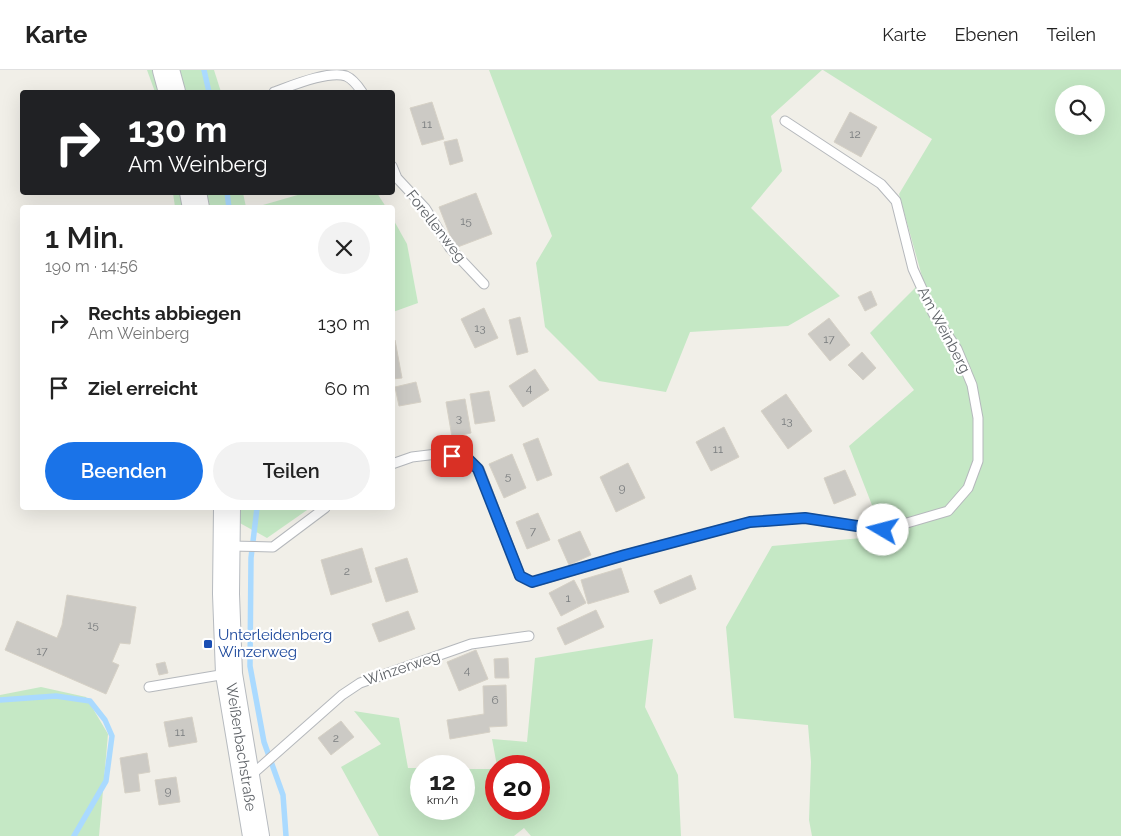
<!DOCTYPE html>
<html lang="de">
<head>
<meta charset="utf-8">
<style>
	body { margin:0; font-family:Raleway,sans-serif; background:#f2f2f2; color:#222; height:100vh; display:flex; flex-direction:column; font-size:19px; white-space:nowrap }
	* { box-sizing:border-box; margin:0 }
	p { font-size:16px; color:#767676 }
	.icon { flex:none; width:28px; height:28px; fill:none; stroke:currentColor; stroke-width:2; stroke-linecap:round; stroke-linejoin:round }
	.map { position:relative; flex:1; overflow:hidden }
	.panel { position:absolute; left:20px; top:135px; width:375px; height:305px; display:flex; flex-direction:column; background:#fff; border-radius:5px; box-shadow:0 5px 20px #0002 }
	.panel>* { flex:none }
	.guide { position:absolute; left:20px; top:20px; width:375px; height:105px; border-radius:5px; box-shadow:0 5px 20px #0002; background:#202124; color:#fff; overflow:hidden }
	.tools { position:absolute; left:1055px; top:15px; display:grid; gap:10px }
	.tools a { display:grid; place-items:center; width:50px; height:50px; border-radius:50%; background:#fff; box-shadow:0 5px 20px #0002; font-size:25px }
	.speed { position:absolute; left:410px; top:685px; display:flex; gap:10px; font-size:25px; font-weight:700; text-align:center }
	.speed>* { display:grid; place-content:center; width:65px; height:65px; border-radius:50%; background:#fff; box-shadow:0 5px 20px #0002; line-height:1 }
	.speed small { font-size:12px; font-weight:400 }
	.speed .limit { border:8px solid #d22; background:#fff; color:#111 }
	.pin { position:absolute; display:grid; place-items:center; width:42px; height:42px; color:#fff; margin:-21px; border-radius:10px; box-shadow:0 2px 8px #0006 }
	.me { position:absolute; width:55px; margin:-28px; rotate:278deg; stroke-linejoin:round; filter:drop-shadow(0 0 4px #0008) }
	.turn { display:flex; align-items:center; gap:18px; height:105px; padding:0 25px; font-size:22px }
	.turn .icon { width:65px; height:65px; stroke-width:2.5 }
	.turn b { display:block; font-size:35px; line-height:42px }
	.round { display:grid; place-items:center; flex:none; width:52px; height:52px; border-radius:26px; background:#f2f2f2 }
	.overview { display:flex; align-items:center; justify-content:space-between; height:85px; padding:0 25px }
	h1 { font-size:30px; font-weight:600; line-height:38px }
	.button { display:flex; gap:10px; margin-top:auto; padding:10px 25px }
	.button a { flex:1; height:58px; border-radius:30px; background:#1a73e8; color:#fff; font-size:20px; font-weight:600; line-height:58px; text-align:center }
	.button a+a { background:#f2f2f2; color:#222 }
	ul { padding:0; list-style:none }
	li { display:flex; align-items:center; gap:15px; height:65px; padding:0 25px }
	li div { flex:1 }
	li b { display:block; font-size:19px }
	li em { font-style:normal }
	header { display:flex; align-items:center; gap:30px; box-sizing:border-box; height:70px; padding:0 25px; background:#fff; border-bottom:1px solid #e0e0e0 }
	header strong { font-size:24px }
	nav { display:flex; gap:28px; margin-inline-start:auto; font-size:18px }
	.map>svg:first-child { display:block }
	.green { fill:#c5e8c5; fill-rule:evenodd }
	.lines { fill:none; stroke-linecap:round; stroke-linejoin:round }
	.stream { stroke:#aadaff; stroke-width:5.5 }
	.building { fill:#cccac5; stroke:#d6d1c6 }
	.lane-casing { stroke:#b5b8bc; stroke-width:11 }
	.secondary-casing { stroke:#b6babf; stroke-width:28 }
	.lane { stroke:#fff; stroke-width:9 }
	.secondary { stroke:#fff; stroke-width:26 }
	.route-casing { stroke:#114b97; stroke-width:12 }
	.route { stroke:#1a73e8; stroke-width:9 }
	.transit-dot { fill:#1a4fb4; stroke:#fff; stroke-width:2 }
	.labels { text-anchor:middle; stroke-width:4.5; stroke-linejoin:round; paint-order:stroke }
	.number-label { font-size:12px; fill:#7a7d7f }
	.street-label { font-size:15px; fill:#5f6368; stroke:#fff }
	.transit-label { font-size:15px; fill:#164399; stroke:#fff; text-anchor:start }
</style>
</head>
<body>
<header>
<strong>Karte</strong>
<nav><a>Karte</a><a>Ebenen</a><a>Teilen</a></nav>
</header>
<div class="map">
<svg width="1121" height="766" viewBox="0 0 1121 766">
	<rect width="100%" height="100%" fill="#f1efe8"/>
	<g class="green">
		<path d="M147,0H214L221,22H155Z"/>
		<path d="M489,0H822L771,46L782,101L751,138L840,226L788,256L690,262L666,322L599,311L545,257L536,193L552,166Z"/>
		<path d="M823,0H1121V766H812L809,750L811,692L808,655L734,648L726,557L772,476L884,466L849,376L914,320L870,263L923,210L899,124L932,69ZM1064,24H1096V56H1064Z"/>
		<path d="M308,122L377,123L386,137H256Z"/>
		<path d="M173,123H243L246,137H175Z"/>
		<path d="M393,149L407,174L418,233L393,242Z"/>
		<path d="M218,438H310L267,468L220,442Z"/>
		<path d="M653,569L645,637L678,705L681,766H531L524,758L514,766H379L341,697L381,674L354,641L399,648L408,698H421V739H464V699H496V739H539V696H497L492,669L527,672L535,588Z"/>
		<path d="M41,617L86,627L108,664L99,766H0V625Z"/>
	</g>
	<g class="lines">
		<g class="stream">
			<path d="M204,0L209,22"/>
			<path d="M227,122L229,138"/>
			<path d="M257,438L251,488L250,596L264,672L283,725L286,766"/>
			<path d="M0,630L56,626L90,631L105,650L112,666L106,711L74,766"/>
		</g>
	</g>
	<g class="building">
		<path d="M432,32L444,69L422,75L410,38Z"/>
		<path d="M850,42L877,57L861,87L834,72Z"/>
		<path d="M457,69L463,91L450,95L444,72Z"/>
		<path d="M476,123L492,164L455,178L439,137Z"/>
		<path d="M871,221L877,235L865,241L858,227Z"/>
		<path d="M484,238L498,268L475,278L461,249Z"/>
		<path d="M520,247L528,282L517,285L509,250Z"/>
		<path d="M829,248L850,275L830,291L808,264Z"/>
		<path d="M392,270H395L402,308L392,309Z"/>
		<path d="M862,282L876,298L863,310L848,295Z"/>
		<path d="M535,299L549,320L523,337L509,316Z"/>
		<path d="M416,312L421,332L399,336L395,317Z"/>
		<path d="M489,321L495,351L475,354L470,324Z"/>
		<path d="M786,324L812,361L788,379L761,341Z"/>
		<path d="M465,329L471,363L452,367L446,332Z"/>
		<path d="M724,357L739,387L711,401L696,372Z"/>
		<path d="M538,368L552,405L537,411L523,374Z"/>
		<path d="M512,384L526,418L504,428L489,394Z"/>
		<path d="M628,393L645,428L616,442L600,407Z"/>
		<path d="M845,400L856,425L834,434L824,408Z"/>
		<path d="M538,443L550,470L527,479L516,452Z"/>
		<path d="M580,461L591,485L569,495L558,470Z"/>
		<path d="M362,478L372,512L331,525L321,490Z"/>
		<path d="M407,488L418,522L386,532L375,498Z"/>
		<path d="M621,498L629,522L588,534L581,510Z"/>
		<path d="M691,505L696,519L660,534L654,521Z"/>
		<path d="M574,510L586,533L561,546L549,523Z"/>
		<path d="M67,525L136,537L130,574L120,573L112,592L119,595L106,624L5,580L17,551L57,568L62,555Z"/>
		<path d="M596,540L604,557L565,575L557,558Z"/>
		<path d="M408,541L415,559L379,572L372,554Z"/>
		<path d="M476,580L488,609L459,621L447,592Z"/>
		<path d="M508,588L509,608H495L494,589Z"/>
		<path d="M165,592L168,603L159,605L156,594Z"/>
		<path d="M506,615L507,656L489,657L490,662L450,669L447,650L484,644L483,616Z"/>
		<path d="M192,647L197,672L169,677L164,652Z"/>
		<path d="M341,651L354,667L331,685L318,668Z"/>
		<path d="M147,683L150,702L138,704L140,721L125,723L120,688Z"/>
		<path d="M176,707L180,732L159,735L155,710Z"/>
	</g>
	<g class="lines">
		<g class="lane-casing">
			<g id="lane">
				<path d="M274,22C291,16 329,0 346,6C353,9 358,16 362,22"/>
				<path d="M392,96L397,108L425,138L450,178L484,214"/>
				<path d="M392,394L412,387L437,384L467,388L479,399L520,506L533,512L625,485L750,452L805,448L883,460L948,441L968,418L978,391V348L972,315L957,279L933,243L913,199L896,131L881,114L785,51"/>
				<path d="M229,476L273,477L325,438"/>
				<path d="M149,617L226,604"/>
				<path d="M248,703L256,701L342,625L360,613L471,574L529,566"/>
			</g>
		</g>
		<g class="secondary-casing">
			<g id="secondary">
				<path d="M166,0L172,22"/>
				<path d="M193,122L196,138"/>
				<path d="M227,438L226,524L229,604L256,766"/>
			</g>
		</g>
		<use href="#lane" class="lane"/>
		<use href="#secondary" class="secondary"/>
	</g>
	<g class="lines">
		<g class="route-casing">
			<path id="route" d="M452,386L467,388L478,399L520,506L532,512L625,485L750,452L805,448L883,460"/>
		</g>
		<use href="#route" class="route"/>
	</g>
	<rect class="transit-dot" x="203" y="569" width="10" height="10" rx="2.5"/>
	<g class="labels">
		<g class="number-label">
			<text x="427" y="58">11</text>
			<text x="855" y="68">12</text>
			<text x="466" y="155">15</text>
			<text x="480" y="262">13</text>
			<text x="829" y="273">17</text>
			<text x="529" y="322">4</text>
			<text x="459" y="352">3</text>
			<text x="787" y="355">13</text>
			<text x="718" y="383">11</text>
			<text x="508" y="410">5</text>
			<text x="622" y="422">9</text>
			<text x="533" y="465">7</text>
			<text x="347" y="505">2</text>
			<text x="568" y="532">1</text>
			<text x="93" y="559">15</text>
			<text x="42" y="585">17</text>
			<text x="467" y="604">4</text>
			<text x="495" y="634">6</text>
			<text x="180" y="666">11</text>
			<text x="336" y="672">2</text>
			<text x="168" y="725">9</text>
		</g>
		<g class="street-label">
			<text transform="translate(436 156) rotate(52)" y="5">Forellenweg</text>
			<text transform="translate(944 260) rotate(62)" y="5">Am Weinberg</text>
			<text transform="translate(402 598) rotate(-19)" y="5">Winzerweg</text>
			<text transform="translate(241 677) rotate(81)" y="5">Weißenbachstraße</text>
		</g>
		<g class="transit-label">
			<text x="218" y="570">Unterleidenberg<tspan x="218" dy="17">Winzerweg</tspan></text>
		</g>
	</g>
</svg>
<div class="tools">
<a><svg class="icon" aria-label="search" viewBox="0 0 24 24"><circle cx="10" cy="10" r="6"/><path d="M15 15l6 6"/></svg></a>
</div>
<div class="speed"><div>12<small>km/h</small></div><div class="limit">20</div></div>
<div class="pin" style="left:452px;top:386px;background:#d93025"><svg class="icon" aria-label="arrive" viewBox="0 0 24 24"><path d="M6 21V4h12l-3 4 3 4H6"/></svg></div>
<svg class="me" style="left:883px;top:460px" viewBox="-20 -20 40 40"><circle r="19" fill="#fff"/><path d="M0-13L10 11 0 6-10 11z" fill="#1a73e8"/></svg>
<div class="guide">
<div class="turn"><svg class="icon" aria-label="right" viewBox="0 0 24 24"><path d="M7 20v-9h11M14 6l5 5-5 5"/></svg><div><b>130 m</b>Am Weinberg</div></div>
</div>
<section class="panel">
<div class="overview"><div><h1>1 Min.</h1><p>190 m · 14:56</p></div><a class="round"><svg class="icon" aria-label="close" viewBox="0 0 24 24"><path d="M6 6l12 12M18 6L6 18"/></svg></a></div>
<ul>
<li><svg class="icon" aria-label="right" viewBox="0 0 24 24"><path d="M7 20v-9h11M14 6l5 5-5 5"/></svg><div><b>Rechts abbiegen</b><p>Am Weinberg</p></div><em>130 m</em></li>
<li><svg class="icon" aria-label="arrive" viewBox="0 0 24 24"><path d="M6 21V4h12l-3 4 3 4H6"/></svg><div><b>Ziel erreicht</b></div><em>60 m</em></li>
</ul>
<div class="button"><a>Beenden</a><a>Teilen</a></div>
</section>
</div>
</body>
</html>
